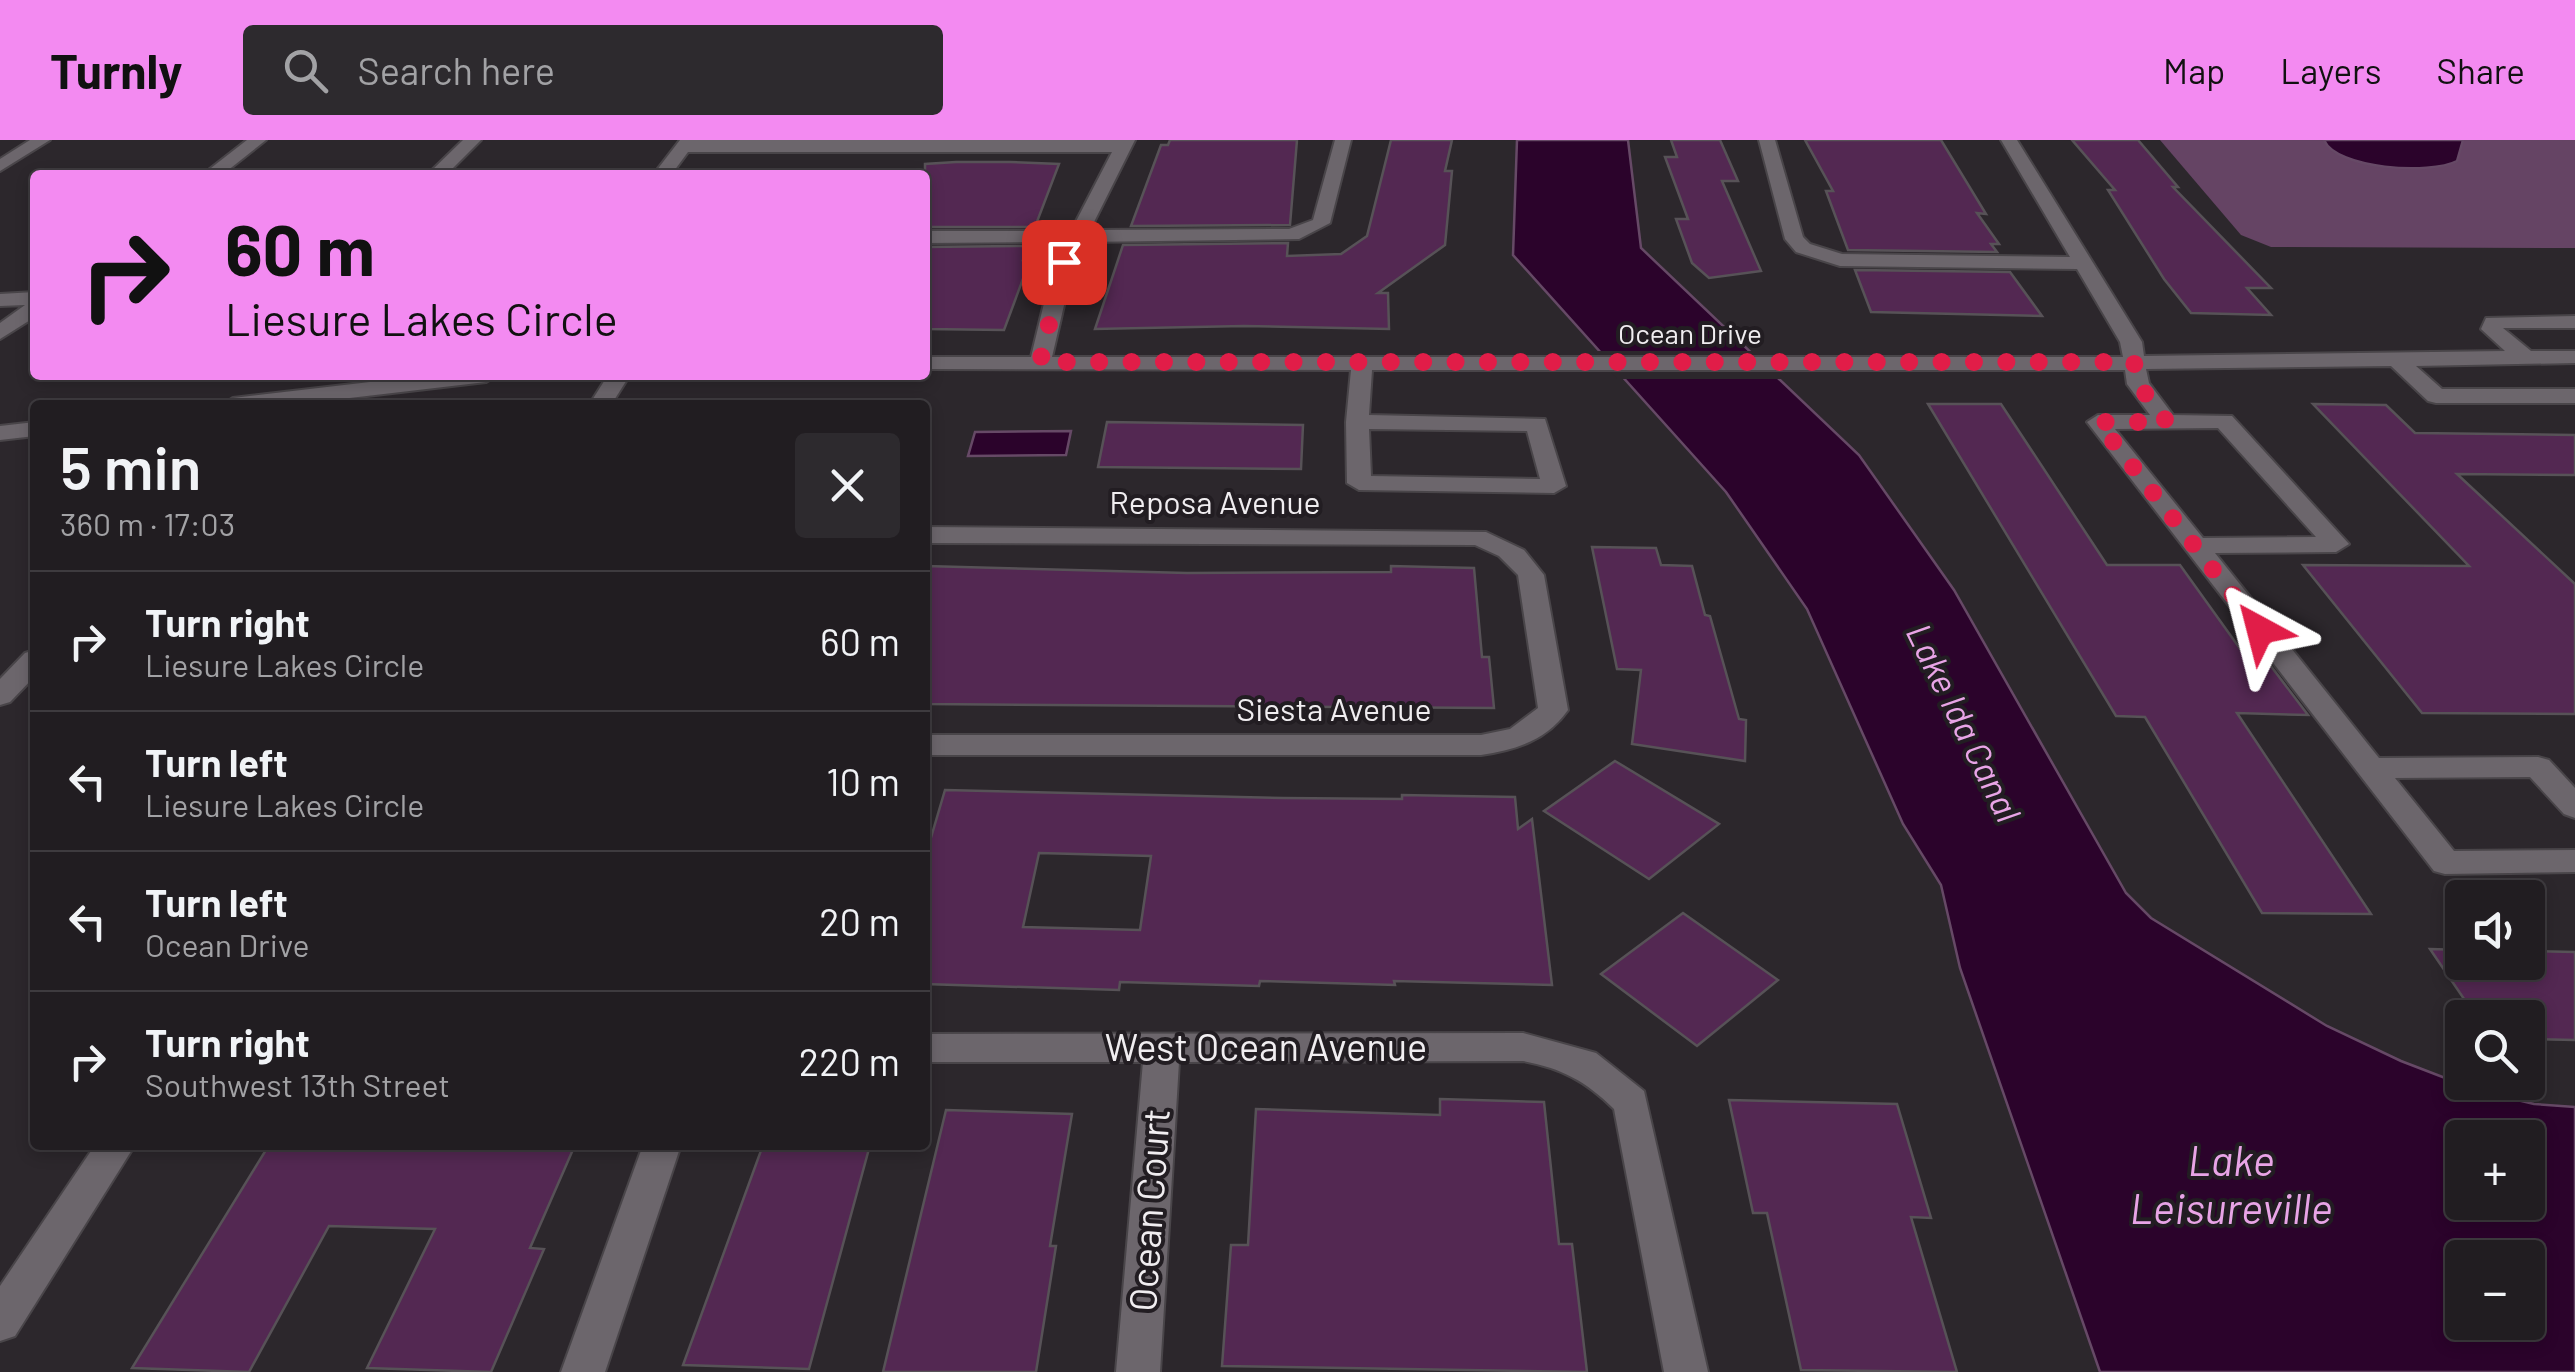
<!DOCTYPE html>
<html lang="en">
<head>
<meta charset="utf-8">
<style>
	body { margin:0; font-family:Barlow,sans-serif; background:#2d2a2e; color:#f1f3f6; height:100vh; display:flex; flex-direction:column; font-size:38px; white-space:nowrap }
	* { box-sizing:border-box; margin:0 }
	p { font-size:32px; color:#a2a2a5 }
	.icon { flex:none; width:55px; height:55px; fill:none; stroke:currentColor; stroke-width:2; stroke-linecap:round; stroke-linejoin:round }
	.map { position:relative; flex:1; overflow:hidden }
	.details { position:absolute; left:30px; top:260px; width:900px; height:750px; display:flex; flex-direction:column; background:#211d21; border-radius:10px; box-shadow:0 5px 15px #0003,0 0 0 2px #3e3b3f }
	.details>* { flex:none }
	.guide { position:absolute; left:30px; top:30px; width:900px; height:210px; border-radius:10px; box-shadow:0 5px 15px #0003,0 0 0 2px #3e3b3f; background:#f38af1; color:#111; overflow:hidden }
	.fabs { position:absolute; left:2445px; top:740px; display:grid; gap:20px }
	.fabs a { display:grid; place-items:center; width:100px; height:100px; border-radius:10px; background:#211d21; box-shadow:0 5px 15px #0003,0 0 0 2px #3e3b3f; font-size:50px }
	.pin { position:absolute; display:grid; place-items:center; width:85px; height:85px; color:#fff; margin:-42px; border-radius:20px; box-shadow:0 5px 15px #0006 }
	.me { position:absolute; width:110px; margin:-55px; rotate:322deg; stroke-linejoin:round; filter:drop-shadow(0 0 8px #0008) }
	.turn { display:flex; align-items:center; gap:35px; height:210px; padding:0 30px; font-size:45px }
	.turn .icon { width:130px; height:130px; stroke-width:2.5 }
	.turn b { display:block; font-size:70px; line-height:85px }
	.round { display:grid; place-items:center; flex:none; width:105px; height:105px; border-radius:10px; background:#2d2a2e }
	.headline { display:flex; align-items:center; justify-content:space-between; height:170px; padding:0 30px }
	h1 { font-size:60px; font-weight:600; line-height:75px }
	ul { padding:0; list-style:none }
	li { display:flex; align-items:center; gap:30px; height:140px; padding:0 30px; border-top:2px solid #3e3b3f }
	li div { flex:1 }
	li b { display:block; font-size:38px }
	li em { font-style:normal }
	header { display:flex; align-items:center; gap:60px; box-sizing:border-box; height:140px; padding:0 50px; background:#f38af1; color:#111 }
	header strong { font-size:48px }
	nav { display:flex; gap:55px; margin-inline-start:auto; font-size:35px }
	.search { width:700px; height:90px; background:#2d2a2e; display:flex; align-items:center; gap:25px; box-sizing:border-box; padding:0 35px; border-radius:10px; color:#a2a2a5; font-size:38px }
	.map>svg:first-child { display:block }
	.green { fill:#654464 }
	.water { fill:#2b032b; stroke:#664966; stroke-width:2.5; fill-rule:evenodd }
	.pier { fill:#2c272c }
	.building { fill:#532852; stroke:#575257; stroke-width:2.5; fill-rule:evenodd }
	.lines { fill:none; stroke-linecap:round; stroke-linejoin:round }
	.minor-casing { stroke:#494549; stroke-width:4 }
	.minor { fill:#6c666c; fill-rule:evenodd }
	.route { stroke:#e11d48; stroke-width:18; stroke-dasharray:0 32.4 }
	.labels { text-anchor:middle; stroke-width:8; stroke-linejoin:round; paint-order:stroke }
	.far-street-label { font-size:28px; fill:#f0edf0; stroke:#221d22 }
	.street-label { font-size:32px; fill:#f0edf0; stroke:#221d22 }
	.water-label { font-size:35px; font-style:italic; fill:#e8a4e6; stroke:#221d22 }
	.near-street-label { font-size:38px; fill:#f0edf0; stroke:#221d22 }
	.near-water-label { font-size:42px; font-style:italic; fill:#e8a4e6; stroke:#221d22 }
</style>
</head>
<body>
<header>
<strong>Turnly</strong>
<div class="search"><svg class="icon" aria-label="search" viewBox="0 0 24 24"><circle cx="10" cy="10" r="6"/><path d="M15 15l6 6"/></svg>Search here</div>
<nav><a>Map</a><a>Layers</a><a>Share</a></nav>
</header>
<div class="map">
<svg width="2575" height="1232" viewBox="0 0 2575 1232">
	<rect width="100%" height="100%" fill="#2c272c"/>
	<path class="green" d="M2160,0H2575V108L2271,107L2241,95Z"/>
	<g class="water">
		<path d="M1517,0H1628L1641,108L1859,315L1954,450L2126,753L2151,778L2327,886L2401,921L2479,951L2534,964L2575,967V1232H2100L1960,828L1941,745L1903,684L1807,469L1726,352L1513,115ZM2462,998H2528V1062H2462ZM2462,1118H2528V1182H2462Z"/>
		<path d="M2324,0H2463L2457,21C2430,35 2336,29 2324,0Z"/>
		<path d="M1071,291L1066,315L968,316L975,292Z"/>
	</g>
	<path class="pier" d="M1593,211H1757L1785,239H1617Z"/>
	<g class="building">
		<path d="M1170,0H1297L1290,85L1131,86L1161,5H1168Z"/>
		<path d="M1391,0H1452L1445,31H1452L1445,105L1378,153H1388L1389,189L1244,186L1095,189L1123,105L1288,103L1287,116L1341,114L1367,96Z"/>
		<path d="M1671,0H1720L1738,41H1722L1761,131L1709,138L1692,123L1676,79H1688L1665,17H1677Z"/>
		<path d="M1805,0H1941L1986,74L1977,73L1999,104H1991L1997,112L1848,110L1826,51H1833Z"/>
		<path d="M2072,0H2138L2178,47H2173L2271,148H2247L2271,175L2191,173L2164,139L2108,50H2115Z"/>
		<path d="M956,22H1010L1059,24L1035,87H925V24Z"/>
		<path d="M1028,106L1023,120H1030L1004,190L925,189V107Z"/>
		<path d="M1855,130L2010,132L2042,176L1871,172Z"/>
		<path d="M1928,264H2001L2107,425H2180L2246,517H2264L2308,575L2237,573L2371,774L2262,773L2145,577L2116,576Z"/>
		<path d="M2313,264L2386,265L2415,293L2575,295V335L2457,334L2575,444V574L2422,573L2303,425L2469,426Z"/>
		<path d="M1107,282L1303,285L1301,329L1098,327Z"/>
		<path d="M1592,407L1656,408L1661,425L1692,426L1705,475L1710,476L1739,579L1746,580L1745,621L1632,604L1641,530L1617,529Z"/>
		<path d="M925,426L1187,433L1391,432V426L1474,428L1482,517H1489L1494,568L925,564Z"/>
		<path d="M1615,621L1719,684L1649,739L1544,671Z"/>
		<path d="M945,650L1283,658L1402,659V655L1515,657L1518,689L1532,679L1552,845L1394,841L1395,845L1260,841L1259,846L1120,842L1119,850L925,844V718ZM1039,713L1151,716L1140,790L1023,787Z"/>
		<path d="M1683,773L1778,840L1697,906L1601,834Z"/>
		<path d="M2430,809L2462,810V822H2528V811L2575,812V900L2528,899V878H2477Z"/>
		<path d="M1440,959L1544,962L1559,1104H1572L1587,1232L1222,1226L1231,1105H1248L1256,969L1440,975Z"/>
		<path d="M1729,960L1897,964L1931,1078L1911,1077L1957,1232L1801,1230L1767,1073H1753Z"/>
		<path d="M946,970L1072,974L1050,1106H1056L1036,1232H883Z"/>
		<path d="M269,1005H575L530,1108L544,1109L491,1232L367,1228L435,1089L329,1086L249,1232L132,1228Z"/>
		<path d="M763,1005H870L809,1229L683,1225Z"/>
	</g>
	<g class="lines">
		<g class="minor-casing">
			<g id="minor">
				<path d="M30,0H50L0,31V19Z"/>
				<path d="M247,0H266L222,35H202Z"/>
				<path d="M463,0H481L446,35H427Z"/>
				<path d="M680,0H1135L1090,90L1289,89L1313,80L1335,0H1351L1330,83L1299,99L1084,102L1074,122L1052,217H2123L2120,202L2077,129L1840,126L1796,112L1785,99L1759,0H1775L1803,97L1810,104L1842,114L2070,117L2001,0H2017L2142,202L2144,216L2505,211L2481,189L2486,178L2575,176V188H2503L2531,211H2575V223L2416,226L2442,249H2575V263H2436L2428,261L2391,226L2146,229L2149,243L2173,275L2232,276L2349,404L2336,412L2215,413L2379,618L2538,617L2549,620L2575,648V678L2564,674L2530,637L2395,638L2454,711L2575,710V732L2445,734L2434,731L2087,282L2098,275H2150L2127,244L2125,230H1372L1369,275L1545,279L1566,346L1554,353L1359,350L1347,343L1346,282L1351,230L925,229V217H1031L1054,122L1065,102L925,103V91H1071L1112,12H688L671,35H653ZM2218,288L2316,397L2203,398L2115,289ZM1369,289L1527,291L1540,339L1371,336Z"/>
				<path d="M35,152V177L0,199V183L25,165L0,166V154Z"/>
				<path d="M430,235H497L486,242L290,265H222L233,258Z"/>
				<path d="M608,235H630L611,265H589Z"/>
				<path d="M35,282V296L0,300V286Z"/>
				<path d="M925,387L1486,392L1524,410L1544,435L1568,570C1547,600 1516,610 1481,615H925V595H1481L1510,589L1538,568L1518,435L1499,416L1475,405L925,403Z"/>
				<path d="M35,510V536L10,562L0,565V539L25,513Z"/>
				<path d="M1523,893L1596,913L1644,951L1708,1232H1664L1614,969C1586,941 1561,928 1523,921L1179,922L1160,1232H1116L1143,922H925V894Z"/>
				<path d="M95,1005H135L15,1196L0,1201V1146Z"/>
				<path d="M643,1005H681L605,1232H561Z"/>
			</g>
		</g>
		<use href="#minor" class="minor"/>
	</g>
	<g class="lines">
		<path class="route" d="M1064,122L1040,222H2134L2138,244L2167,282H2098L2260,490"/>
	</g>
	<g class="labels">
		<g class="far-street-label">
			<text x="1690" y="204">Ocean Drive</text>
		</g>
		<g class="street-label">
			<text x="1215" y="374">Reposa Avenue</text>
			<text x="1334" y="581">Siesta Avenue</text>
		</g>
		<g class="water-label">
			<text transform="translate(1963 583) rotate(64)" y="12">Lake Ida Canal</text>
		</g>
		<g class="near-street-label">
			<text x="1266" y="921">West Ocean Avenue</text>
			<text transform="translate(1150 1070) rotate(-86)" y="13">Ocean Court</text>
		</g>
		<g class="near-water-label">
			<text x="2231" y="1036">Lake<tspan x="2231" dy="48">Leisureville</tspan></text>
		</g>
	</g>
</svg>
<div class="fabs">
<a><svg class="icon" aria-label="sound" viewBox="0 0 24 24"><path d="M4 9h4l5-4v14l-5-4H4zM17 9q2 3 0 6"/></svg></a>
<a><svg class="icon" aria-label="search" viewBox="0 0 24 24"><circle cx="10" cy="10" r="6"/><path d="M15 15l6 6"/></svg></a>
<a>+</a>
<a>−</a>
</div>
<div class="pin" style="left:1064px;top:122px;background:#d93025"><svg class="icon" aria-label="arrive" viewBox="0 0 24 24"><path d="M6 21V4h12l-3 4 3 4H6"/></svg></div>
<svg class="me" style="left:2260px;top:490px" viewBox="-20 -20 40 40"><path d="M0-17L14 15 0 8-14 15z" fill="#e11d48" stroke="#fff" stroke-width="4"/></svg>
<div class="guide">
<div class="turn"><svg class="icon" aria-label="right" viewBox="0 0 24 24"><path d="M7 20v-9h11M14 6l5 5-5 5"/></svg><div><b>60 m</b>Liesure Lakes Circle</div></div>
</div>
<section class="details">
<div class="headline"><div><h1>5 min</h1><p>360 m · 17:03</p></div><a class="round"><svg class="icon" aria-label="close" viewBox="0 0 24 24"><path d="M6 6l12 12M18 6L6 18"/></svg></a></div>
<ul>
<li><svg class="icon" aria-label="right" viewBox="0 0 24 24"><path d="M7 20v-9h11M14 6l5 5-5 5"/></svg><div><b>Turn right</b><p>Liesure Lakes Circle</p></div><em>60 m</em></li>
<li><svg class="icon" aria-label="left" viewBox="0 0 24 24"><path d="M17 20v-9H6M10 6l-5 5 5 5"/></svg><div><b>Turn left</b><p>Liesure Lakes Circle</p></div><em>10 m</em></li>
<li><svg class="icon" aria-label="left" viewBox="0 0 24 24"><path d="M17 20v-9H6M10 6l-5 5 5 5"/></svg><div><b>Turn left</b><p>Ocean Drive</p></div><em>20 m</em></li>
<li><svg class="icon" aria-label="right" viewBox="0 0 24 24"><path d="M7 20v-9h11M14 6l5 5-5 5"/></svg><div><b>Turn right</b><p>Southwest 13th Street</p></div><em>220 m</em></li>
</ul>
</section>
</div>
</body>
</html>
